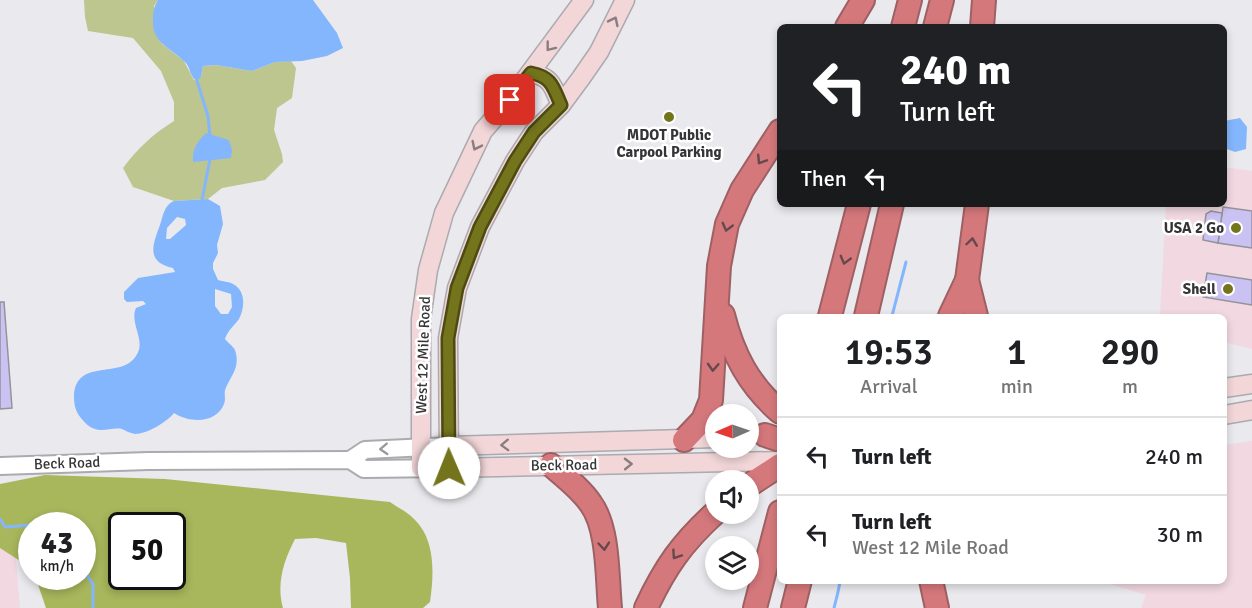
<!DOCTYPE html>
<html lang="en">
<head>
<meta charset="utf-8">
<style>
	body { margin:0; font-family:Signika,sans-serif; background:#f2f2f2; color:#202124; height:100vh; display:flex; flex-direction:column; font-size:22px; white-space:nowrap }
	* { box-sizing:border-box; margin:0 }
	p { font-size:20px; color:#757577 }
	.icon { flex:none; width:33px; height:33px; fill:none; stroke:currentColor; stroke-width:2; stroke-linecap:round; stroke-linejoin:round }
	.map { position:relative; flex:1; overflow:hidden }
	.side { position:absolute; left:777px; top:314px; width:450px; height:270px; display:flex; flex-direction:column; background:#fff; border-radius:9px; box-shadow:0 3px 9px #0003 }
	.side>* { flex:none }
	.banner { position:absolute; left:777px; top:24px; width:450px; height:183px; border-radius:9px; box-shadow:0 3px 9px #0003; background:#202124; color:#fff; overflow:hidden }
	.needle { width:39px; rotate:268deg }
	.tools { position:absolute; left:705px; top:404px; display:grid; gap:12px }
	.tools a { display:grid; place-items:center; width:54px; height:54px; border-radius:50%; background:#fff; box-shadow:0 3px 9px #0003; font-size:30px }
	.speed { position:absolute; left:18px; top:512px; display:flex; gap:12px; font-size:30px; font-weight:700; text-align:center }
	.speed>* { display:grid; place-content:center; width:78px; height:78px; border-radius:50%; background:#fff; box-shadow:0 3px 9px #0003; line-height:1 }
	.speed small { font-size:15px; font-weight:400 }
	.speed .limit { border:3px solid #111; border-radius:9px; background:#fff; color:#111 }
	.pin { position:absolute; display:grid; place-items:center; width:51px; height:51px; color:#fff; margin:-26px; border-radius:12px; box-shadow:0 3px 9px #0006 }
	.me { position:absolute; width:66px; margin:-33px; rotate:359deg; stroke-linejoin:round; filter:drop-shadow(0 0 4px #0008) }
	.turn { display:flex; align-items:center; gap:21px; height:126px; padding:0 24px; font-size:27px }
	.turn .icon { width:78px; height:78px; stroke-width:2.5 }
	.turn b { display:block; font-size:42px; line-height:51px }
	.then { display:flex; align-items:center; height:57px; padding:0 24px; background:#0003; gap:12px; font-size:22px }
	.eta { display:flex; justify-content:space-evenly; align-items:center; height:102px; text-align:center }
	.eta b { font-size:36px; font-weight:600; line-height:42px }
	ul { padding:0; list-style:none }
	li { display:flex; align-items:center; gap:18px; height:78px; padding:0 24px; border-top:2px solid #e0e0e0 }
	li div { flex:1 }
	li b { display:block; font-size:22px }
	li em { font-style:normal }
	.map>svg:first-child { display:block }
	.commercial { fill:#f1d8e1 }
	.green { fill:#bcc68e }
	.forest { fill:#a8b65c; fill-rule:evenodd }
	.water { fill:#84b6fe; fill-rule:evenodd }
	.lines { fill:none; stroke-linecap:round; stroke-linejoin:round }
	.stream { stroke:#84b6fe; stroke-width:3 }
	.building { fill:#cbc2f4; stroke:#949398; stroke-width:1.5 }
	.tertiary-casing { stroke:#abaaaf; stroke-width:20 }
	.secondary-casing { stroke:#abaaaf; stroke-width:21 }
	.motorway-casing { stroke:#9d6164; stroke-width:26 }
	.tertiary { stroke:#fff; stroke-width:16 }
	.secondary { stroke:#f2d6d8; stroke-width:18 }
	.motorway { stroke:#d5787c; stroke-width:22 }
	.oneway { stroke:#8a7d7f }
	.oneway2 { stroke:#65494c }
	.oneway3 { stroke:#9a9a9b }
	.route-casing { stroke:#4b4b12; stroke-width:15 }
	.route { stroke:#73741b; stroke-width:10 }
	.poi-dot { fill:#73741b; stroke:#fff; stroke-width:2 }
	.labels { text-anchor:middle; stroke-width:5; stroke-linejoin:round; paint-order:stroke }
	.poi-label { font-size:15px; font-weight:bold; fill:#353537; stroke:#fff; text-anchor:end }
	.street-label { font-size:15px; fill:#353537; stroke:#fff }
</style>
</head>
<body>
<div class="map">
<svg width="1252" height="608" viewBox="0 0 1252 608">
	<rect width="100%" height="100%" fill="#eae9ee"/>
	<g class="commercial">
		<path d="M1224,167L1252,171V349L1224,342V316H1160L1166,204H1224Z"/>
		<path d="M1252,441V608H1141L1146,595L1100,581L1224,580V445Z"/>
		<path d="M10,489L20,608H0V490Z"/>
	</g>
	<path class="green" d="M84,0H158L154,6L162,44L184,61L194,80L201,77L203,66L216,65L252,71L275,62L291,61L296,68L292,98L277,108L274,130L282,154L283,162L265,180L222,188L208,199L174,201L133,187L123,168C138,148 153,134 174,121V102L161,71L133,38L88,31L85,17Z"/>
	<path class="forest" d="M45,475L165,479L390,502C397,507 407,512 413,518C436,539 434,574 430,602L423,608H351L350,578L346,543L316,538L295,539C284,560 276,584 283,608H46L35,576H82V525H32L31,568L0,548V484ZM122,525H172V576H122Z"/>
	<g class="water">
		<path d="M158,0H313L337,33L343,48L327,56L302,61L275,62L252,71L216,65L203,66L201,77L197,81C189,76 191,68 185,62C172,49 153,43 153,23C153,14 153,8 158,0Z"/>
		<path d="M1240,118L1247,127L1246,149L1235,152L1224,148V121Z"/>
		<path d="M206,133L229,140L232,150L231,158L193,162C192,149 197,142 206,133Z"/>
		<path d="M208,199L220,206L223,224L217,245L218,253L213,263V269L218,280C223,282 228,281 233,284C246,291 245,307 239,319C234,326 228,330 225,339C228,343 233,346 235,350C241,368 230,376 225,390C224,395 226,399 224,404C216,424 189,423 174,413C167,422 147,434 135,434C130,433 126,431 122,429C113,427 103,432 95,429C88,427 82,420 78,414C75,409 74,403 74,397C75,357 121,380 136,356C147,341 129,324 136,308L146,304L143,301L127,302L124,299V292L138,278L175,272L173,268C145,262 153,244 160,225C163,216 164,205 174,201ZM177,217L185,219L186,225L170,239H166L167,228ZM215,289L231,294L232,307L228,314H221L215,306Z"/>
	</g>
	<g class="lines">
		<g class="stream">
			<path d="M197,81L208,116L210,137"/>
			<path d="M202,200L210,159"/>
			<path d="M892,316L906,262"/>
			<path d="M0,519L5,527L32,525"/>
			<path d="M82,558L88,577L93,584V608"/>
			<path d="M834,608C836,599 839,591 840,580"/>
		</g>
	</g>
	<g class="building">
		<path d="M1223,207L1252,211V248L1218,243Z"/>
		<path d="M1211,211L1222,213L1218,243L1203,240L1206,214Z"/>
		<path d="M1207,273L1252,280V305L1203,297Z"/>
		<path d="M0,302H4L12,408L0,409Z"/>
	</g>
	<g class="lines">
		<g class="tertiary-casing">
			<g id="tertiary">
				<path d="M350,460L365,450L449,446"/>
				<path d="M0,466L148,461L350,460L364,469L449,468"/>
			</g>
		</g>
		<g class="secondary-casing">
			<g id="secondary">
				<path d="M625,0L599,52L581,78L561,105L534,132L515,161L480,227L457,288L448,338L449,468L780,461"/>
				<path d="M531,73C552,77 553,87 561,105"/>
				<path d="M1224,388L1252,384"/>
				<path d="M1224,415L1252,410"/>
				<path d="M449,446L716,438"/>
				<path d="M421,468V319L428,270L444,213L483,131L510,100L584,0"/>
			</g>
		</g>
		<g class="motorway-casing">
			<g id="motorway">
				<path d="M847,27L863,0"/>
				<path d="M903,27L910,0"/>
				<path d="M935,27L942,0"/>
				<path d="M982,27L984,0"/>
				<path d="M967,280L976,316"/>
				<path d="M723,315C733,355 749,385 780,412"/>
				<path d="M830,316L859,204"/>
				<path d="M866,316L892,204"/>
				<path d="M950,316L967,280L977,204"/>
				<path d="M765,435L780,440"/>
				<path d="M684,440L703,420L711,400L719,266L727,224L742,190L780,131"/>
				<path d="M551,465C565,477 581,489 591,504C609,529 607,578 610,608"/>
				<path d="M748,486L780,465"/>
				<path d="M931,580L937,608"/>
				<path d="M646,608C665,567 682,543 716,512"/>
				<path d="M755,608L780,512"/>
				<path d="M793,608L800,580"/>
			</g>
		</g>
		<use href="#tertiary" class="tertiary"/>
		<use href="#secondary" class="secondary"/>
		<use href="#motorway" class="motorway"/>
	</g>
	<defs><path id="oneway-chevron" d="M-2-3.5L2.5 0L-2 3.5" fill="none" stroke-width="1.6" stroke-linecap="round" stroke-linejoin="round" transform="scale(1.5)"/></defs>
	<g class="oneway">
		<use href="#oneway-chevron" transform="translate(614 21) rotate(-64)"/>
		<use href="#oneway-chevron" transform="translate(550 47) rotate(128)"/>
		<use href="#oneway-chevron" transform="translate(476 146) rotate(116)"/>
		<use href="#oneway-chevron" transform="translate(505 445) rotate(178)"/>
		<use href="#oneway-chevron" transform="translate(628 464) rotate(-1)"/>
	</g>
	<g class="oneway2">
		<use href="#oneway-chevron" transform="translate(761 160) rotate(123)"/>
		<use href="#oneway-chevron" transform="translate(727 227) rotate(105)"/>
		<use href="#oneway-chevron" transform="translate(972 242) rotate(-82)"/>
		<use href="#oneway-chevron" transform="translate(845 260) rotate(105)"/>
		<use href="#oneway-chevron" transform="translate(713 367) rotate(93)"/>
		<use href="#oneway-chevron" transform="translate(604 546) rotate(85)"/>
		<use href="#oneway-chevron" transform="translate(676 555) rotate(124)"/>
	</g>
	<use class="oneway3" href="#oneway-chevron" transform="translate(384 449) rotate(177)"/>
	<g class="lines">
		<g class="route-casing">
			<path id="route" d="M449,468L448,338L457,288L480,227L515,161L534,132L561,105C553,87 552,77 531,73L510,100"/>
		</g>
		<use href="#route" class="route"/>
	</g>
	<g class="poi-dot">
		<circle cx="669" cy="117" r="6"/>
		<circle cx="1236" cy="228" r="6"/>
		<circle cx="1228" cy="289" r="6"/>
	</g>
	<g class="labels">
		<g class="poi-label">
			<text x="669" y="140" text-anchor="middle">MDOT Public<tspan x="669" dy="17">Carpool Parking</tspan></text>
			<text x="1224" y="233">USA 2 Go</text>
			<text x="1216" y="294">Shell</text>
		</g>
		<g class="street-label">
			<text transform="translate(423 355) rotate(-88)" y="5">West 12 Mile Road</text>
			<text transform="translate(67 463) rotate(-2)" y="5">Beck Road</text>
			<text transform="translate(564 465) rotate(-1)" y="5">Beck Road</text>
		</g>
	</g>
</svg>
<div class="tools">
<a><svg class="needle" viewBox="-14 -14 28 28"><path d="M0-13l5 13h-10z" fill="#e53935"/><path d="M0 13l5-13h-10z" fill="#757577"/></svg></a>
<a><svg class="icon" aria-label="sound" viewBox="0 0 24 24"><path d="M4 9h4l5-4v14l-5-4H4zM17 9q2 3 0 6"/></svg></a>
<a><svg class="icon" aria-label="layers" viewBox="0 0 24 24"><path d="M12 4l9 5-9 5-9-5zM3 14l9 5 9-5"/></svg></a>
</div>
<div class="speed"><div>43<small>km/h</small></div><div class="limit">50</div></div>
<div class="pin" style="left:510px;top:100px;background:#d93025"><svg class="icon" aria-label="arrive" viewBox="0 0 24 24"><path d="M6 21V4h12l-3 4 3 4H6"/></svg></div>
<svg class="me" style="left:449px;top:468px" viewBox="-20 -20 40 40"><circle r="19" fill="#fff"/><path d="M0-13L10 11 0 6-10 11z" fill="#73741b"/></svg>
<div class="banner">
<div class="turn"><svg class="icon" aria-label="left" viewBox="0 0 24 24"><path d="M17 20v-9H6M10 6l-5 5 5 5"/></svg><div><b>240 m</b>Turn left</div></div>
<div class="then">Then<svg class="icon" aria-label="left" viewBox="0 0 24 24"><path d="M17 20v-9H6M10 6l-5 5 5 5"/></svg></div>
</div>
<section class="side">
<div class="eta">
<div><b>19:53</b><p>Arrival</p></div>
<div><b>1</b><p>min</p></div>
<div><b>290</b><p>m</p></div>
</div>
<ul>
<li><svg class="icon" aria-label="left" viewBox="0 0 24 24"><path d="M17 20v-9H6M10 6l-5 5 5 5"/></svg><div><b>Turn left</b></div><em>240 m</em></li>
<li><svg class="icon" aria-label="left" viewBox="0 0 24 24"><path d="M17 20v-9H6M10 6l-5 5 5 5"/></svg><div><b>Turn left</b><p>West 12 Mile Road</p></div><em>30 m</em></li>
</ul>
</section>
</div>
</body>
</html>
